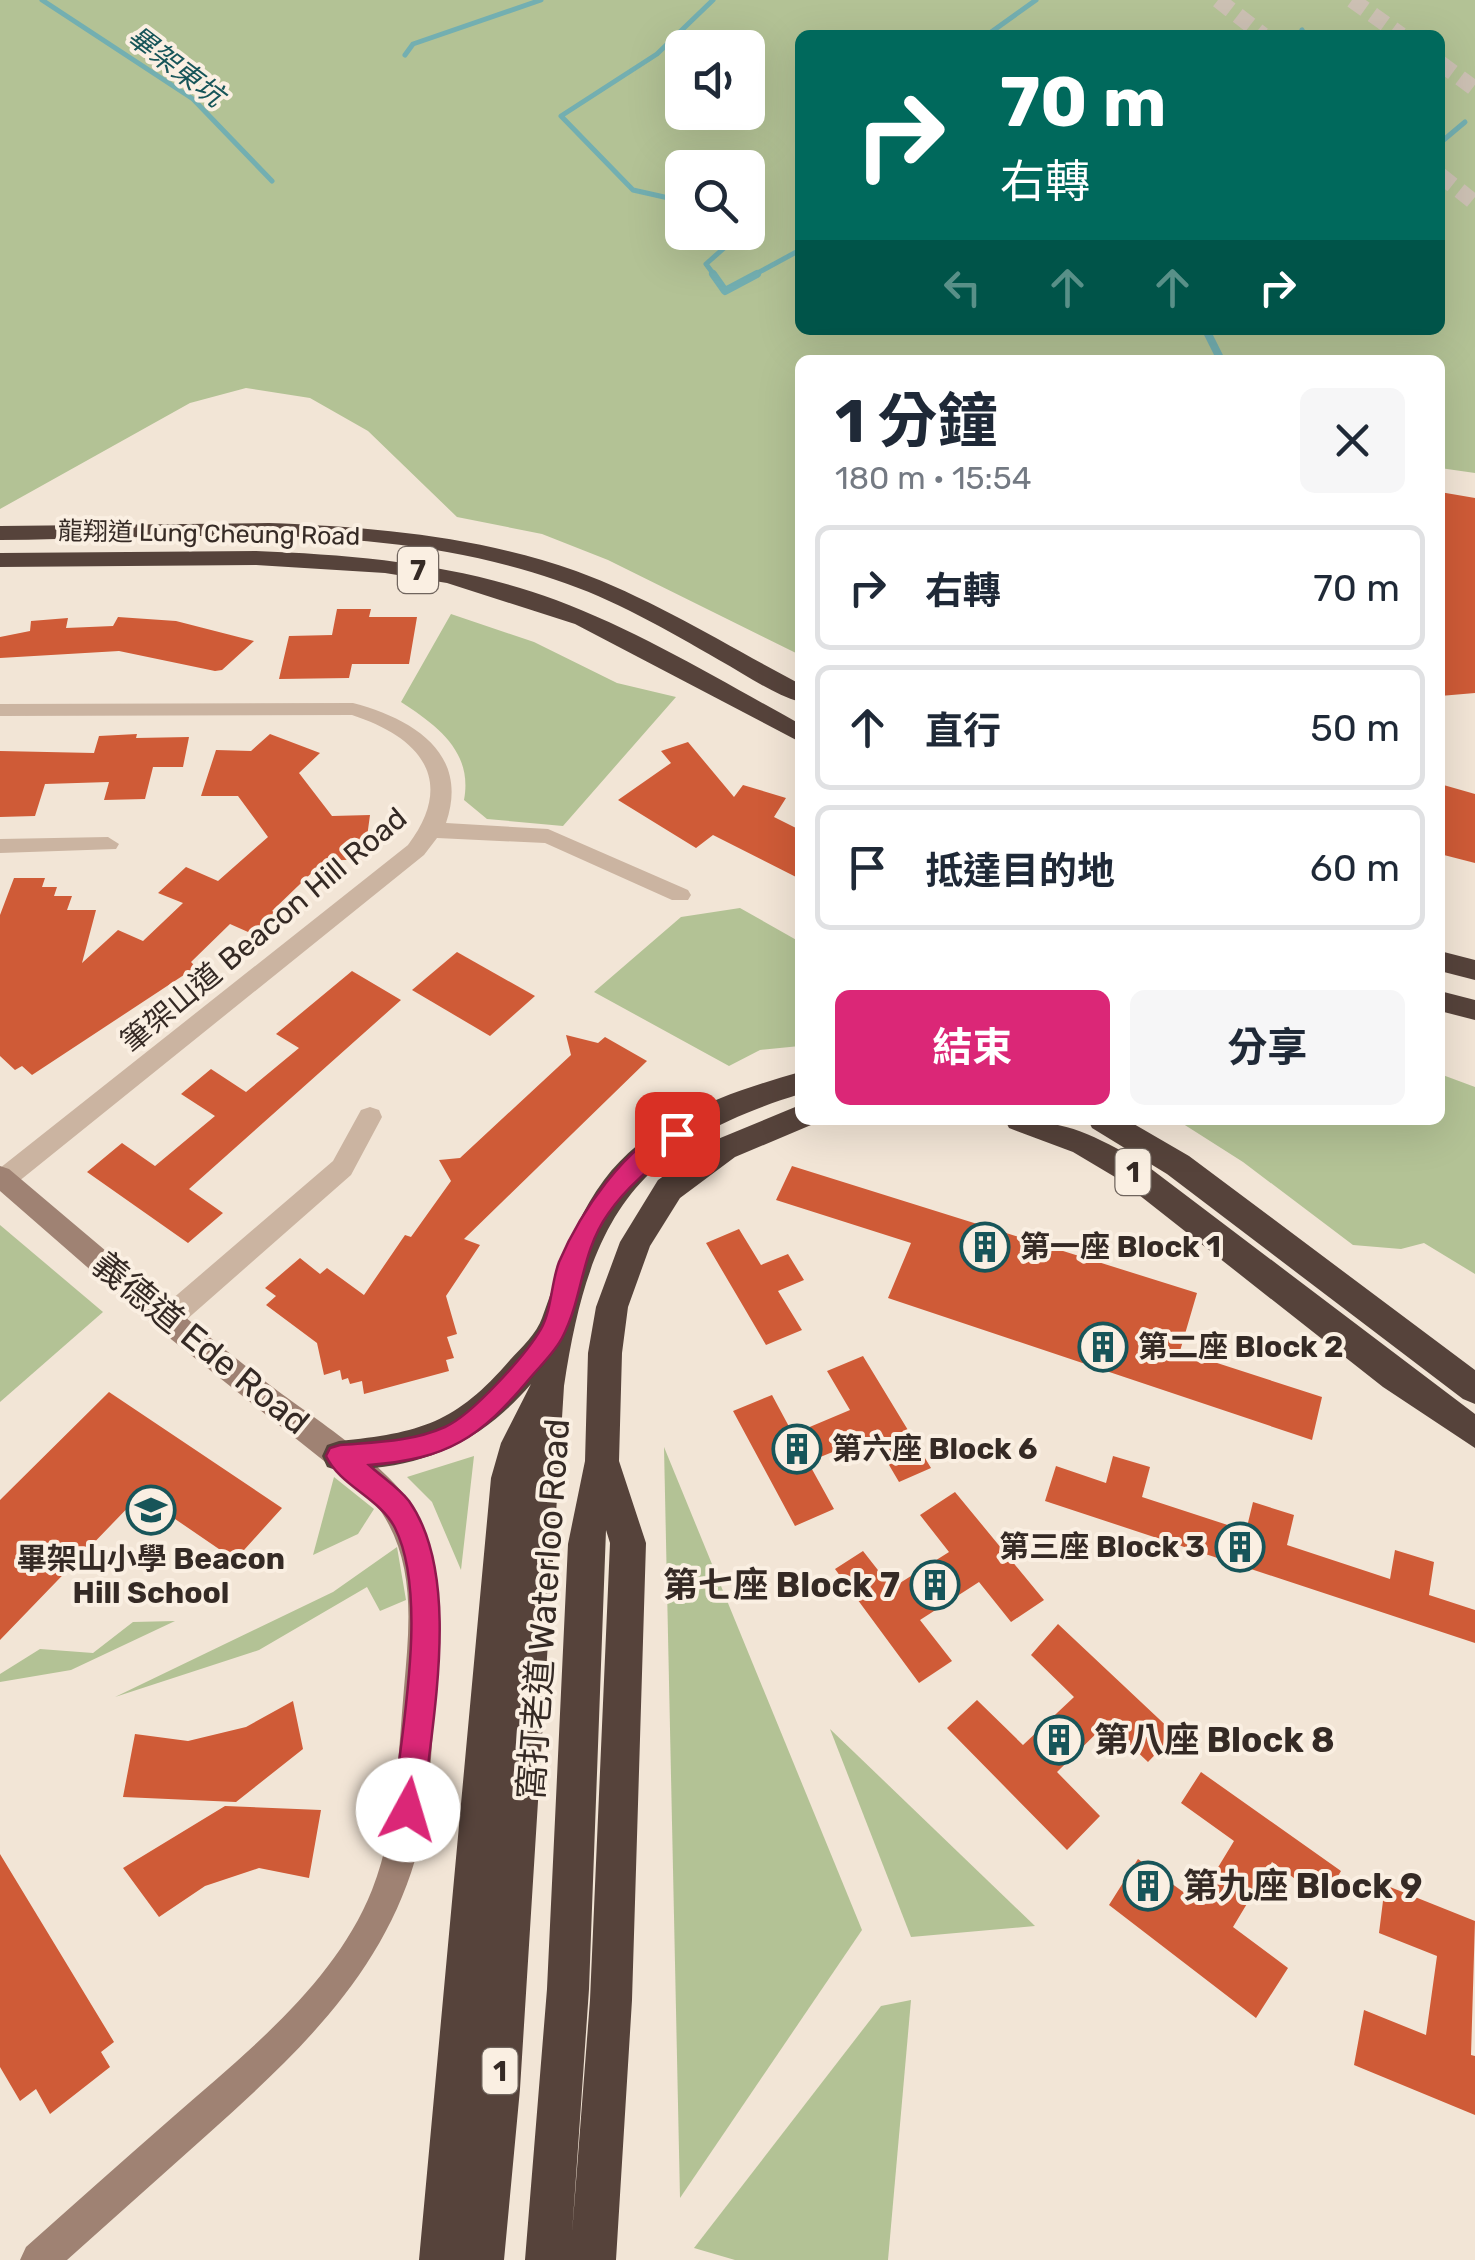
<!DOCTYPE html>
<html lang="zh-TW">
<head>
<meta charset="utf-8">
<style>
	body { margin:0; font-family:Rubik,"Noto Sans TC",sans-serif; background:#f6f6f7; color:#1f2937; height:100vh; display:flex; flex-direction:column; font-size:38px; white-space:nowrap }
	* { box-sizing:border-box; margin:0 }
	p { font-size:32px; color:#747a83 }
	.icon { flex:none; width:55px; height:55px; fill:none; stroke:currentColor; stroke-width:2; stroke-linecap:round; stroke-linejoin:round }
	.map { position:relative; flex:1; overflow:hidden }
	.drawer { position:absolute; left:795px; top:355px; width:650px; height:770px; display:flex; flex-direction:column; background:#fff; border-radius:15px; box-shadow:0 10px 40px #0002 }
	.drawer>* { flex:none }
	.hud { position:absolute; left:795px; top:30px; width:650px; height:305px; border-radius:15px; box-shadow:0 10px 40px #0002; background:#00695c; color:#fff; overflow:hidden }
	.buttons { position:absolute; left:665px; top:30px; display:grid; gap:20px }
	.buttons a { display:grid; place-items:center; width:100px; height:100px; border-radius:15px; background:#fff; box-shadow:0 10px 40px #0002; font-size:50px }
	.pin { position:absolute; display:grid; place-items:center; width:85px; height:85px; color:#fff; margin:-42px; border-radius:20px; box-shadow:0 5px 15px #0006 }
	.me { position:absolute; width:110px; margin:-55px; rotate:6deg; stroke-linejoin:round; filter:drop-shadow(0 0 8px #0008) }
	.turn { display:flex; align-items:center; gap:35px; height:210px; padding:0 40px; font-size:45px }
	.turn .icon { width:130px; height:130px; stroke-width:2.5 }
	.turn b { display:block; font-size:70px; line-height:85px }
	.lanes { display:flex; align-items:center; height:95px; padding:0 40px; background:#0003; justify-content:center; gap:50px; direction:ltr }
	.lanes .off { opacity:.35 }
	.round { display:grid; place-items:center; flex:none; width:105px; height:105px; border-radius:15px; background:#f6f6f7 }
	.overview { display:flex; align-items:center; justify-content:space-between; height:170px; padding:0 40px }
	h1 { font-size:60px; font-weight:700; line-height:75px }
	.button { display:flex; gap:20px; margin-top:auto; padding:20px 40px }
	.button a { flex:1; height:115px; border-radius:15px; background:#db2777; color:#fff; font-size:40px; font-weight:700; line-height:115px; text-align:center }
	.button a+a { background:#f6f6f7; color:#1f2937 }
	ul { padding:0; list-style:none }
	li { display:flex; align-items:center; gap:30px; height:125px; margin:0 20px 15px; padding:0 20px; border:5px solid #e0e1e3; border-radius:15px }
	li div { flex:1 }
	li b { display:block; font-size:38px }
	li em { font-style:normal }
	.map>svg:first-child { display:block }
	.green { fill:#b3c295; fill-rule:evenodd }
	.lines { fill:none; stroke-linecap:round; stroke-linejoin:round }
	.stream-far1 { stroke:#73afb1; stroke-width:5 }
	.stream { stroke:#73afb1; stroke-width:8 }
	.building { fill:#cf5b37 }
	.highway-tunnel { stroke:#ccc0b3; stroke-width:16; stroke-dasharray:16 9; stroke-linecap:butt }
	.street { fill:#cbb4a1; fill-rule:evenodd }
	.secondary { fill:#9f8273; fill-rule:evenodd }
	.highway { fill:#56433b; fill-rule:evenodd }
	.route { fill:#db2777; stroke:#8e194d; stroke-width:2.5 }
	.labels { text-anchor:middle; stroke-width:8; stroke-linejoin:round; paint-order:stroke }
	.far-street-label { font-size:25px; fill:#352a25; stroke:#faefe2 }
	.far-water-label { font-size:28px; font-style:italic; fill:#175559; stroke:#faefe2 }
	.shield { fill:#faefe2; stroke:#70655e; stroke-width:2.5 }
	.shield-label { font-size:28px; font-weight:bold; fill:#352a25 }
	.street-label { font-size:30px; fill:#352a25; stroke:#faefe2 }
	.poi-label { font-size:30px; font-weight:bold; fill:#352a25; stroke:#faefe2; text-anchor:start }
	.near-street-label { font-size:35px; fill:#352a25; stroke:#faefe2 }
	.near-poi-label { font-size:35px; font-weight:bold; fill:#352a25; stroke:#faefe2; text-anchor:start }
</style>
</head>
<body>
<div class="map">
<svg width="1475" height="2260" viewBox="0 0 1475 2260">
	<rect width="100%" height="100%" fill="#f2e5d6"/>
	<g class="green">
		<path d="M0,0H1475V473L1440,468V360H800V655L608,560L542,534L457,517L368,431L310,398L246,388L190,403L0,509ZM800,35H1440V330H800ZM682,48H748V112H682ZM682,168H748V232H682Z"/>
		<path d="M451,614L534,642L617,683L676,697L563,826L487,819L464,800C473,752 438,726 401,702Z"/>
		<path d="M740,908L800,942V1046L760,1050L729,1066L594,992L681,917Z"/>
		<path d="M1440,1074L1475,1087V1274L1424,1243L1401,1249L1353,1245L1243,1162L1177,1120H1440Z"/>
		<path d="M0,1225L103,1312L0,1402Z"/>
		<path d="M664,1447L862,1930L680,2198Z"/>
		<path d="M474,1456L461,1570L432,1502L407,1477Z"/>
		<path d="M334,1477L374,1509L358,1534L313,1555Z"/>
		<path d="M397,1547L406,1600L380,1611L367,1587L259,1650L115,1697L333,1592Z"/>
		<path d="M175,1621L71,1670L0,1682V1674L40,1649L93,1653L133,1622Z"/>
		<path d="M830,1729L1035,1926L911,1937Z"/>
		<path d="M911,2000L888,2260H735L694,2248L881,2006Z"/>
	</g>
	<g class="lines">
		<g class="stream-far1">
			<path d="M42,0L193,99L272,181"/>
			<path d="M1302,30L1305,35"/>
			<path d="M987,35L1036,0"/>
			<path d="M405,55L413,44L541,0"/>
			<path d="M1440,143L1465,122"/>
			<path d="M682,201L633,190L561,116L657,54L713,0"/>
			<path d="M715,276L706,264L732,241L726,232"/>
			<path d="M752,276L800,250"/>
		</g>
		<g class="stream">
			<path d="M713,274L725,291L757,274"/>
			<path d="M1206,330L1221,360"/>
		</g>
	</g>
	<g class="building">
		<path d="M1440,492L1475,498V693L1440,696Z"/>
		<path d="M337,609H371L369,617H417L409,664H352L349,678L279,679L289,636L332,635Z"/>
		<path d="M118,617L176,621L254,641L222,670L215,671L119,651L0,658V637L30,631L31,621L68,618L66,628L113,626Z"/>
		<path d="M137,734L136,738L189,737L183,767H153L145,799L104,800L109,782L45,784L35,816L0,817V751L94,753L99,736Z"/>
		<path d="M270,734L320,753L299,773L332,816L370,815L364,859L324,861L272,911L279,914L257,936L230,924L191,962L196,967L32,1075L22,1066L15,1070L0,1056V915L14,878H45L42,887H57L54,896H72L67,910H96L82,963L118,930L143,941L183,903L158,893L186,867L218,881L268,837L238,796H201L216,750L251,751Z"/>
		<path d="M688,742L734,797L743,785L786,798L774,817L800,830V879L713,835L696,848L618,800L671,763L661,751Z"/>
		<path d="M1440,784L1475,794V863L1440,854Z"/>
		<path d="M457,952L535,996L490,1036L412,990Z"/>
		<path d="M352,971L401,1000L189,1189L223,1213L188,1243L87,1172L122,1143L155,1166L215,1116L181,1094L211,1069L246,1092L299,1048L276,1034Z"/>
		<path d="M566,1035L598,1043L605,1037L647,1061L464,1239L480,1245L446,1296L457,1334L447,1337L454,1358L446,1360L449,1371L364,1394L362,1381L350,1384L348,1378L342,1380L340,1370L324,1375L317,1343L266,1305L276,1296L265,1288L300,1258L320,1274L327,1268L364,1295L405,1235L411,1237L451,1181L439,1160L460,1158L571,1055Z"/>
		<path d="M792,1166L1197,1293L1180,1351L1322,1397L1312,1440L888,1298L911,1243L776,1200Z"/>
		<path d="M739,1229L761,1265L788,1254L804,1280L778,1291L802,1330L766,1345L706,1243Z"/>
		<path d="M863,1356L931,1468L899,1482L872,1436L808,1462L834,1509L795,1526L733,1411L772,1395L793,1434L850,1410L827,1371Z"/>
		<path d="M109,1392L282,1508L235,1560L140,1495L0,1640V1500Z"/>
		<path d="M1113,1456L1150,1467L1142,1497L1246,1531L1253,1502L1294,1515L1287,1545L1390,1579L1395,1550L1434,1562L1429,1595L1475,1610V1643L1045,1501L1056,1466L1106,1483Z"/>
		<path d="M955,1492L1044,1600L1011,1622L979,1582L920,1620L952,1661L919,1683L835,1569L863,1551L892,1588L949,1552L920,1515Z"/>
		<path d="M1058,1624L1175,1734L1148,1762L1107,1723L1057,1772L1100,1816L1067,1850L947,1728L977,1700L1023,1745L1074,1697L1031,1655Z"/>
		<path d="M293,1701L303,1749L236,1802L123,1797L135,1734L188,1741L246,1727Z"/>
		<path d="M1201,1772L1341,1871L1324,1900L1272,1862L1233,1927L1288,1968L1256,2018L1109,1905L1138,1859L1197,1902L1234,1841L1181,1803Z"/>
		<path d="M225,1806L321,1810L309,1878L259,1868L205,1886L159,1917L123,1868Z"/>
		<path d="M0,1854L114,2042L101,2052L110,2067L50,2114L36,2089L20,2101L0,2067Z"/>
		<path d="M1385,1885L1475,1921L1471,2055L1475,2056V2115L1354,2065L1364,2010L1426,2035L1437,1956L1379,1933Z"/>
	</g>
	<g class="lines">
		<g class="highway-tunnel">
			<path d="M1218,0L1263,35"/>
			<path d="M1352,0L1401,35"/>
			<path d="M1440,63L1475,89"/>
			<path d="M1440,175L1475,203"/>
		</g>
		<g class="street">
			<path d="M353,703C413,719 470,753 446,823L548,829L688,890L691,895L688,900H672L545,843L437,838L424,855L13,1186L0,1188V1168L408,845C457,780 420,737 352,715L0,716V704Z"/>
			<path d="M108,837L119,844L116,849L0,853V839Z"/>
			<path d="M370,1107L379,1110L382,1117L351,1175L177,1328L167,1331L157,1328L153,1320L157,1312L333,1161L361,1110Z"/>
		</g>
		<path class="secondary" d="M0,1166L9,1169C94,1241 178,1313 266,1382C306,1413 384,1462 410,1503C447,1562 440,1629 435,1695C431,1749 431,1807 415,1860C381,1976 296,2055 208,2134C161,2176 114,2218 67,2260H20L26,2247C75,2203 124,2160 174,2116C247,2052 335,1983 372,1890C397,1826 398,1756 404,1688C410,1620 417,1557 373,1500L157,1328L0,1191Z"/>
		<g class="highway">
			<path d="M269,523C373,527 477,536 576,571C655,600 726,645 800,684V702C772,694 745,674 719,660C667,630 614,599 556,580C379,519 185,538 0,540V526Z"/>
			<path d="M256,551C358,555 459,564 556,600C641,632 720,680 800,724V742L575,624L447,583L385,573L256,565L0,567V553Z"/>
			<path d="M1440,951L1475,960V980L1440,971Z"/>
			<path d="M1440,991L1475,1000V1020L1440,1011Z"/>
			<path d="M800,1072V1094C634,1145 589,1219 564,1386L520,2089L504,2260H419L491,1478L501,1443L531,1384C488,1434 440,1461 374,1468C357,1470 343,1473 327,1467L322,1456L327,1445L339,1441C420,1433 456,1423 510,1360C521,1348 537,1333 542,1318C560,1269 572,1223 604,1180C652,1117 728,1093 800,1072Z"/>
			<path d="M800,1105V1120H813L811,1125L735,1157L680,1198L650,1246L628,1307L622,1353L619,1461L646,1543L632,2000L616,2260H525L547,1989L568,1544L585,1461L588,1353L596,1307L620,1242L658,1180L713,1141ZM606,1530L610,1543L590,2000L572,2234L589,1989Z"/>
			<path d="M1005,1120C1067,1120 1089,1133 1142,1162L1475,1414V1448L1383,1387L1120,1180L1073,1152L1009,1128Z"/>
			<path d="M1088,1120H1127L1189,1156L1475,1370V1404L1463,1399L1167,1174L1092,1128Z"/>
		</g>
	</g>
	<path class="route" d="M677,1125L685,1128V1141C657,1163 628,1184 608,1214C581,1252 583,1297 563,1336C556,1351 541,1365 530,1378C480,1438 448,1459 369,1465C382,1477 399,1488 409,1501C463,1577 431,1723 423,1810L419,1821L408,1825L397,1821L393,1810C401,1734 429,1596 395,1528C380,1498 340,1486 326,1456L330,1448L340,1445C376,1442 411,1442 445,1427C472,1415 526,1355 541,1329C552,1309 551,1283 559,1262C579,1215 626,1142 677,1125Z"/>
	<defs>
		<g id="building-ring" transform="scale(2.5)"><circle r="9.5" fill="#faefe2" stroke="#175559" stroke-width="1.5"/><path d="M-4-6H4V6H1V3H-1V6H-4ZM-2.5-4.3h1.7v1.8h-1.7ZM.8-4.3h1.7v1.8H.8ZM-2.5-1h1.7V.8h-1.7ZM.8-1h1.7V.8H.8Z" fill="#175559"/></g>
		<g id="school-ring" transform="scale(2.5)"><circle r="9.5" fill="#faefe2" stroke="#175559" stroke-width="1.5"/><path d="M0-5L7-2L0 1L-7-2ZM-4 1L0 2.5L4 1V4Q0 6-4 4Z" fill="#175559"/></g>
	</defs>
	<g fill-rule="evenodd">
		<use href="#building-ring" x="985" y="1247"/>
		<use href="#building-ring" x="1103" y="1347"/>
		<use href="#building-ring" x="797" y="1449"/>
		<use href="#school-ring" x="151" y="1510"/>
		<use href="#building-ring" x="1240" y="1547"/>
		<use href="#building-ring" x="935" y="1585"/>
		<use href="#building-ring" x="1059" y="1740"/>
		<use href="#building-ring" x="1148" y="1886"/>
	</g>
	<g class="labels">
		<g class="far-street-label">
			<text transform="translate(209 533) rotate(1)" y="9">龍翔道 Lung Cheung Road</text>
		</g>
		<g class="far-water-label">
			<text transform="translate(176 66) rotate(37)" y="10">畢架東坑</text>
		</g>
		<g class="shield">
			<rect x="398" y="547" width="40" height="46" rx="8"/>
			<rect x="1115.5" y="1149" width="35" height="46" rx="8"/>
			<rect x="482.5" y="2048" width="35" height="46" rx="8"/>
		</g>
		<g class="shield-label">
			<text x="418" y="580">7</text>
			<text x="1133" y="1182">1</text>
			<text x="500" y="2081">1</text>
		</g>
		<g class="street-label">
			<text transform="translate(264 930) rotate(-40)" y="10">筆架山道 Beacon Hill Road</text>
		</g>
		<g class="poi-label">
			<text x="1020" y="1257">第一座 Block 1</text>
			<text x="1138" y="1357">第二座 Block 2</text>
			<text x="832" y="1459">第六座 Block 6</text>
			<text x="1205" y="1557" text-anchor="end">第三座 Block 3</text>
			<text x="151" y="1569" text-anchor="middle">畢架山小學 Beacon<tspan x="151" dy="34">Hill School</tspan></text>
		</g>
		<g class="near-street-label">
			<text transform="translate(201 1343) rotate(39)" y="12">義德道 Ede Road</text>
			<text transform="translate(544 1609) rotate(-86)" y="12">窩打老道 Waterloo Road</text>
		</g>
		<g class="near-poi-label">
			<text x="900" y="1597" text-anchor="end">第七座 Block 7</text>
			<text x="1094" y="1752">第八座 Block 8</text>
			<text x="1183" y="1898">第九座 Block 9</text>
		</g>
	</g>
</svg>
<div class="buttons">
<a><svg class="icon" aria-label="sound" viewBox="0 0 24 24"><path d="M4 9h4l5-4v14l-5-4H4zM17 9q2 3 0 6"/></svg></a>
<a><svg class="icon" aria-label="search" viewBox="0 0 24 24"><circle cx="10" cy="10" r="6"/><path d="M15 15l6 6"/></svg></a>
</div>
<div class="pin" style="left:677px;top:1134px;background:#d93025"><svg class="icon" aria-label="arrive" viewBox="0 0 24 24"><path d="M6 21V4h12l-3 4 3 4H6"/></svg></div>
<svg class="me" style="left:408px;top:1810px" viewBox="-20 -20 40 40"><circle r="19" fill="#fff"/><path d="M0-13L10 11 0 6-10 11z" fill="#db2777"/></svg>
<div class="hud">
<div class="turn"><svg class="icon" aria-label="right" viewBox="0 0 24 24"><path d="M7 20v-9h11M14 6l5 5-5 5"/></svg><div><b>70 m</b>右轉</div></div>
<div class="lanes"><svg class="icon off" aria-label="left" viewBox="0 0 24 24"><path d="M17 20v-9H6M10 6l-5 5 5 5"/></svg><svg class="icon off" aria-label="ahead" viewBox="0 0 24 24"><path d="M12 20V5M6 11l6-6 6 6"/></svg><svg class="icon off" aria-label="ahead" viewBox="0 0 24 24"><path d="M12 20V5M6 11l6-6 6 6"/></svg><svg class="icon" aria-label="right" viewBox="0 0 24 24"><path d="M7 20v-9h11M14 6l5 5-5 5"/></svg></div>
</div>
<section class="drawer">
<div class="overview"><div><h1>1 分鐘</h1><p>180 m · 15:54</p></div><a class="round"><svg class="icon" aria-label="close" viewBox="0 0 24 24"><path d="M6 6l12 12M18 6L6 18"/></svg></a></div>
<ul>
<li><svg class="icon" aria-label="right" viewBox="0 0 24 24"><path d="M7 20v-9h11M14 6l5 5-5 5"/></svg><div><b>右轉</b></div><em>70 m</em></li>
<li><svg class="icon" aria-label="ahead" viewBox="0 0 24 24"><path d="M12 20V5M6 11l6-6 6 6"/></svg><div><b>直行</b></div><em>50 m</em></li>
<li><svg class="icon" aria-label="arrive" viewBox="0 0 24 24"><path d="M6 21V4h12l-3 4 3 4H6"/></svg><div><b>抵達目的地</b></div><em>60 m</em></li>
</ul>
<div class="button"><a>結束</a><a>分享</a></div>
</section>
</div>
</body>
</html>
